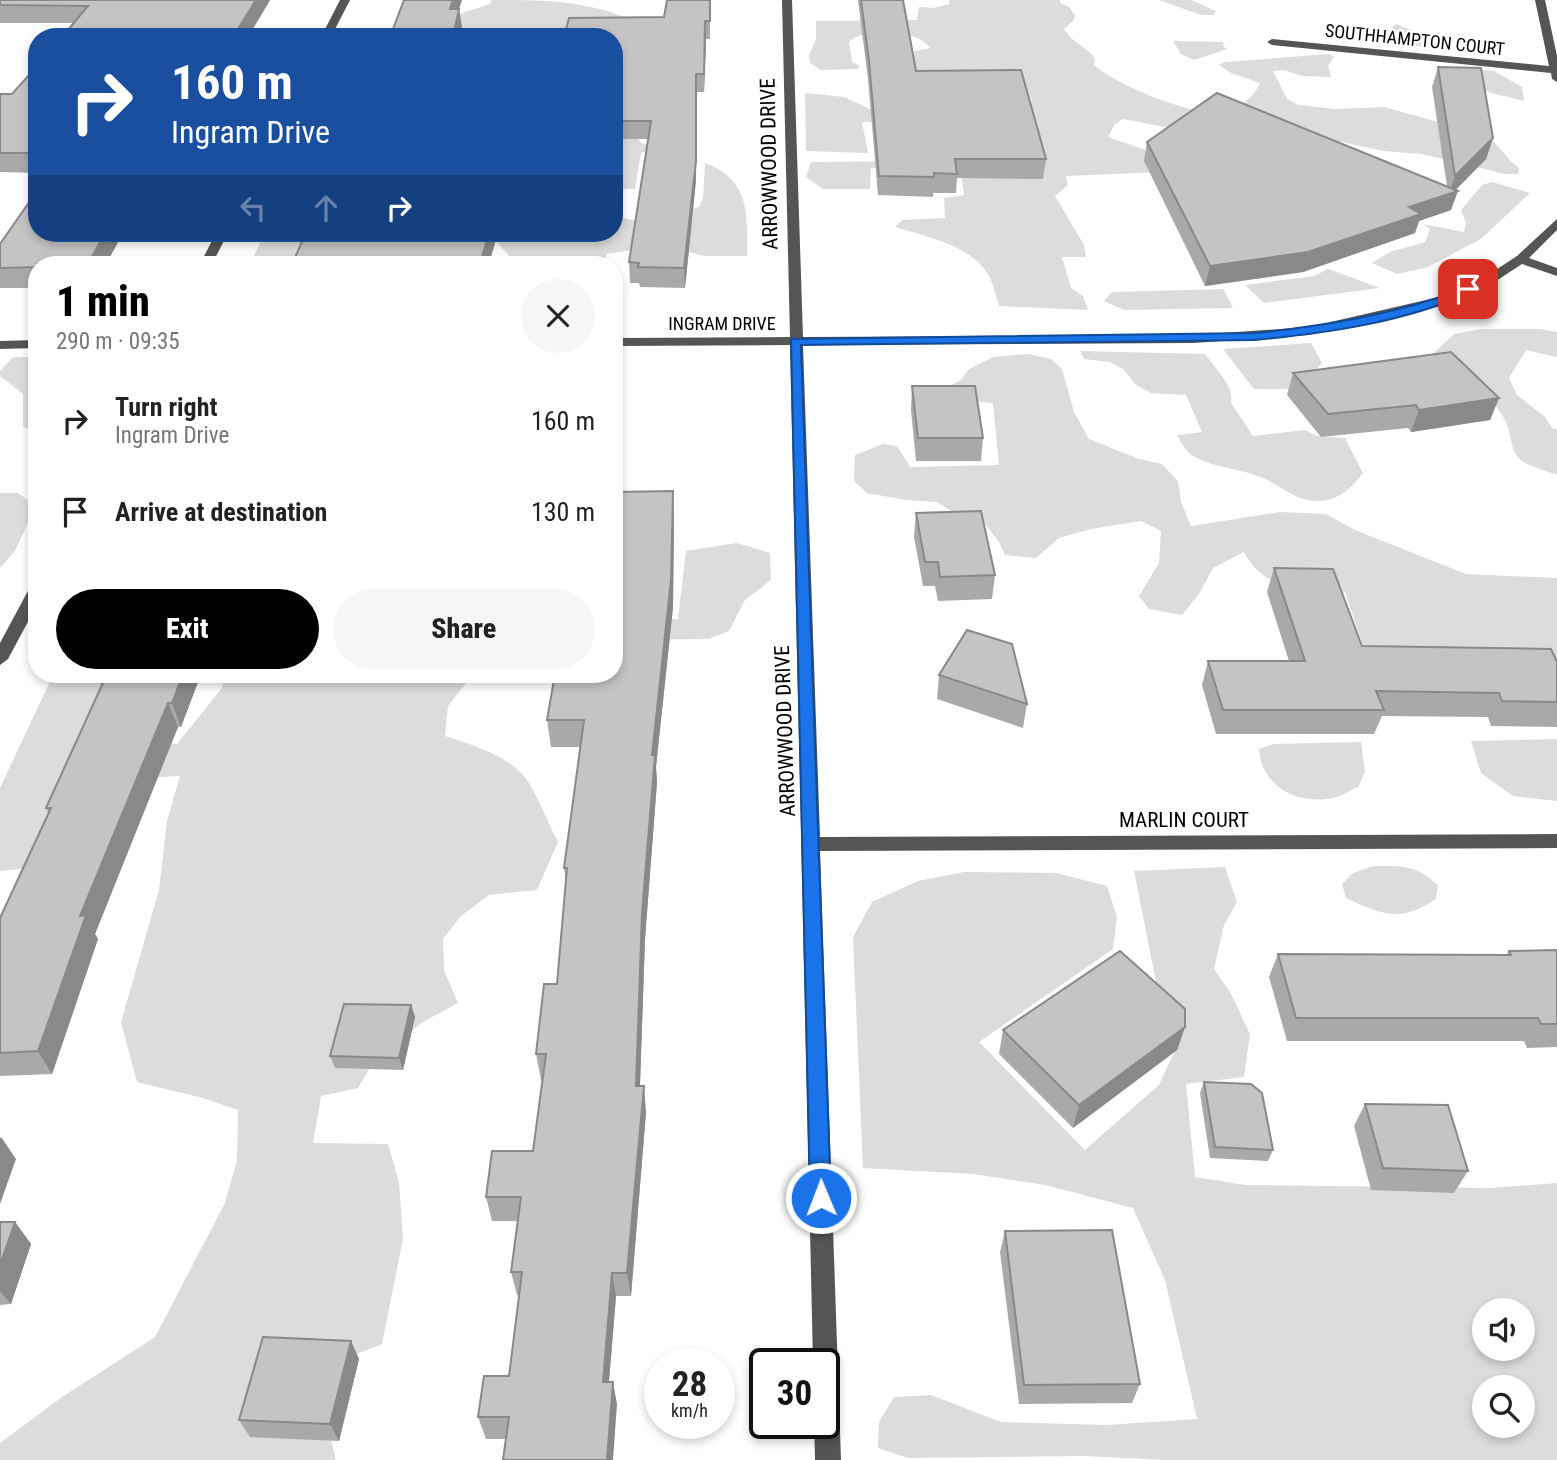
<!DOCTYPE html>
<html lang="en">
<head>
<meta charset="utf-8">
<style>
	body { margin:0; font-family:"Roboto Condensed",sans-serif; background:#f6f6f6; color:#222; height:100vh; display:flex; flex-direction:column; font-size:26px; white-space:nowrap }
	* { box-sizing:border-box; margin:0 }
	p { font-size:23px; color:#767676 }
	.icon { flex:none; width:38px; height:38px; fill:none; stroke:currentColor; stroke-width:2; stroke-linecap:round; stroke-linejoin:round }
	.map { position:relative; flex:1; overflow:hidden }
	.drawer { position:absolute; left:28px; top:256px; width:595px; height:427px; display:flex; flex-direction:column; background:#fff; border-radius:28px; box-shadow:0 4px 10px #0003 }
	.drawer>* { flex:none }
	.banner { position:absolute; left:28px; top:28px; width:595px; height:214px; border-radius:28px; box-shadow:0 4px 10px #0003; background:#1a4fa0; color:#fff; overflow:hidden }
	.fabs { position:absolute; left:1472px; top:1298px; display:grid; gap:14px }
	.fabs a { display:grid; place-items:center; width:63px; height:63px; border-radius:50%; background:#fff; box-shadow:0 4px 10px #0003; font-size:35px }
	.speed { position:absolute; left:644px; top:1348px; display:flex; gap:14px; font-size:35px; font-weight:700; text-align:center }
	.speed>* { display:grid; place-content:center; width:91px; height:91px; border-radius:50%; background:#fff; box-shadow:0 4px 10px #0003; line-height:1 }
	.speed small { font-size:18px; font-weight:400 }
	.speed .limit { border:4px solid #111; border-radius:10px; background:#fff; color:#111 }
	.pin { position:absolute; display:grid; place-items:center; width:60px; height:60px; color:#fff; margin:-30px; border-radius:14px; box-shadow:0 4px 10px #0006 }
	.me { position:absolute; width:77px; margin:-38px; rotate:359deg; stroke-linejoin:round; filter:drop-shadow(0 0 5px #0008) }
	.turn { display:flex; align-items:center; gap:24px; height:147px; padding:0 28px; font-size:32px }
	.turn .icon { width:91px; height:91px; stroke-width:2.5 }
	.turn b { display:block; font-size:49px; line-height:60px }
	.lanes { display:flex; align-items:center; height:66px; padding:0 28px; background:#0003; justify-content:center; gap:35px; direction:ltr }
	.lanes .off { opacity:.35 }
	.round { display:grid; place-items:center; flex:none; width:74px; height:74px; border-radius:37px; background:#f6f6f6 }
	.headline { display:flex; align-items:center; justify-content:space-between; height:119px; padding:0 28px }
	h1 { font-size:42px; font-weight:800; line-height:52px; color:#000 }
	.primary-button { display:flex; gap:14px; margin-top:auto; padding:14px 28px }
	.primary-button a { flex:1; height:80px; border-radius:42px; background:#000; color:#fff; font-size:28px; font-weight:800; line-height:80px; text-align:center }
	.primary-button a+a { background:#f6f6f6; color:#222 }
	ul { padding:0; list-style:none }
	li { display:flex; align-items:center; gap:21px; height:91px; padding:0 28px }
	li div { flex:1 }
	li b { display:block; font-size:26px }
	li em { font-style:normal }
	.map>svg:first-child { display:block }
	.green { fill:#dcdcdc; fill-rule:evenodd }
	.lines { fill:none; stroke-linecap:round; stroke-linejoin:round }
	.minor { fill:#555; fill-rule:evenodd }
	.wall { fill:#a9a9a9 }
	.shaded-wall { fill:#898989 }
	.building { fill:#c4c4c4; stroke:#898989; stroke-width:2 }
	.route { fill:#1a73e8; stroke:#114b97; stroke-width:2 }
	.labels { text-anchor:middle; stroke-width:5; stroke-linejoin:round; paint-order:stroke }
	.far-street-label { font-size:18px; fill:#000; stroke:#fff }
	.street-label { font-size:21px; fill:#000; stroke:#fff }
</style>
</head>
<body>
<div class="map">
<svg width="1557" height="1460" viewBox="0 0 1557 1460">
	<rect width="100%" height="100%" fill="#fff"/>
	<g class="green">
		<path d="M491,0C547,0 586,0 637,22L614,37H451L456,15L490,4Z"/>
		<path d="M949,0H1060V3L1069,7L1075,15L1074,20L1064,29C1074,45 1086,45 1095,59L1094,65C1119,86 1185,113 1218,113C1235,112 1254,98 1260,83L1231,73L1219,65L1225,62L1329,54L1334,57L1328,66L1331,77L1302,76L1284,70L1273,71L1287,99L1299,105L1335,109L1384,107L1486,135C1500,145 1505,158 1519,168L1518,174H1505L1422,154L1383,151L1342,142L1191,132L1123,119L1115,124L1108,137L1160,155L1162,172L1066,176L1068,185L1055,196L1084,245L1086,257H1062L1071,288L1083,296L1088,310L999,306C996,296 993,283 988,274C969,244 927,237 895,227L902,220L945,218L944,198L964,195L960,167L871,168L870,189H823L806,177L811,162L1040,160L1041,137H988L937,121L862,122L868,153L806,151L805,93L844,97L872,110L1032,102L1026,85L966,83L918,85L910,52L930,48C918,29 864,27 849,42L852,62L860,66L857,69L821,70L810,63L809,55L816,39V21L917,20L919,7L934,8L949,4Z"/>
		<path d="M1159,0H1191L1216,11L1214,15H1201Z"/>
		<path d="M1396,24L1427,36L1433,46L1398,45L1388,31Z"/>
		<path d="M1173,41L1224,42L1223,46L1227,49L1194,60L1181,54Z"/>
		<path d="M1462,68L1494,71L1522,87L1524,101L1491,93L1469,84Z"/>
		<path d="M636,135L641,143L658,147L641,153L635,189H614V137Z"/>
		<path d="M705,163C751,180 747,215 747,256H704L663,245L607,254L604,264H558V261L511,258L497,242L496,233H614V214L627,219L654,222L667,215L699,207L703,198Z"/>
		<path d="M1492,182L1530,193L1481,239L1428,267L1397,274L1372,263L1390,252L1425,242L1430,229L1423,224L1464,232L1466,223L1461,210L1482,185Z"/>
		<path d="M265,233H473L297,264H250Z"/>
		<path d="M1328,269L1380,288L1264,303L1245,285L1314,276Z"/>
		<path d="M1223,289L1233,308L1124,310L1104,301L1112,292Z"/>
		<path d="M1482,329H1540L1557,332V357L1526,350L1509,378L1517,395L1545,417L1552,428L1557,429V475C1547,471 1530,467 1521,460C1509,450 1512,433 1505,420C1491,390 1452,380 1434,353L1454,334Z"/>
		<path d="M1311,343L1322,363C1316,369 1309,381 1302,385C1290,391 1267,389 1254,389L1223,349Z"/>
		<path d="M1080,351L1205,354C1214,367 1235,387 1231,403L1253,436L1305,430L1317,436L1345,438L1363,473C1353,487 1338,501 1319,501C1298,502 1283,487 1265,479C1242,468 1215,469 1193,456C1186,452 1181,442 1177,435L1202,432L1186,395L1151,393L1136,385L1123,369L1110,362L1084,359Z"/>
		<path d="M1028,354L1051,359L1062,369L1074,412L1089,439L1139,459L1162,464L1178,481L1181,502L1191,526L1280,512L1326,514L1355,530L1466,574L1557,578V701L1366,654L1345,592C1304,587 1265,593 1244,552L1213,568L1199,594L1182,615L1149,609L1139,596L1159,563L1161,531L1141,521L1091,529L1059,538L1036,558L1005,555L999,542L983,521L953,512L937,502L906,500L867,493L854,481L855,455L883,444L897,446L910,467L999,465L993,403L944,398L941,390L961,380L969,369L993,357Z"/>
		<path d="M13,357H37V435L23,426V394L0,376V371Z"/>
		<path d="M0,493H18L36,506L15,551L0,568Z"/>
		<path d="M737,543L770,553L771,580L745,600L729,631L708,639L614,640V619H678L686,551Z"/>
		<path d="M57,674H107L77,746L177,744L222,688L224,674H473L448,706L445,736C473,745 513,757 529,783C540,802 548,823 558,842L537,890L489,895L461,916L443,939L444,970L458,1003L423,1022L375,1059L358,1088L321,1096L313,1143L388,1144L399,1182L403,1239L382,1344L281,1384L330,1435L336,1460H0V1443L62,1397L155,1337L225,1203L237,1160L238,1110L203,1098L137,1082L121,1022L159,890L167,821L180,776L78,781L31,868L0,871V788L53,675Z"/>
		<path d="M1557,739V801L1513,796L1481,773L1471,741Z"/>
		<path d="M1361,742L1365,772L1358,787C1350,790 1341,797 1333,798C1296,805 1262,787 1259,749L1274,744Z"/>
		<path d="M1373,866C1402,866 1415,864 1438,885L1436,899C1400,923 1383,915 1346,898L1342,884L1353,873Z"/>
		<path d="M1225,867L1237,902L1224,925L1214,969L1230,992L1250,1034L1244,1077L1186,1084L1195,1177L1245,1185L1490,1188L1557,1183V1460H1167L1084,1456L908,1458L878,1448L879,1422L894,1397L931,1395L1001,1422L1107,1425L1197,1419L1165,1280L1133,1208L1045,1185L973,1174L863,1168L853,937L872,902L918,881L964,872L1056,873L1107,886L1117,917L1113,949L979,1042L1085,1150L1159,1085L1184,1031L1157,987L1134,871ZM1484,1311H1522V1349H1484ZM1484,1388H1522V1426H1484Z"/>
	</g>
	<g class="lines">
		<g class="minor">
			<path d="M340,0H350L331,37H321Z"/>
			<path d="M782,0H792L803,337L1194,335L1309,327L1439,297L1488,275L1517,256L1557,219V230L1529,258L1557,268V276L1522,264L1496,281L1447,303L1309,335L1194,343L803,345L820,837L1557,834V848L820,851L841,1460H815L814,1423H824V1363H813L790,345L614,346V338L790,337Z"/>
			<path d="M1535,0H1545L1557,56V82L1552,79L1551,73L1272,45L1267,42L1272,39L1549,66Z"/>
			<path d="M216,233H228L212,264H200Z"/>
			<path d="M37,340V348L0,349V341Z"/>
			<path d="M37,584V605L8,659L0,665V643L29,589Z"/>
		</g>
	</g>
	<g class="wall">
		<path d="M0,0H270L248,37H62L73,23H0Z"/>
		<path d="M710,0V39H706L704,92H697L696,180L685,288L640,287L639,283H630L629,262L648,139H614V37Z"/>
		<path d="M858,0H903L916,71L1046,159L1043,179L957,178L956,193H933V197L878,195L868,79Z"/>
		<path d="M37,66V173L0,172V94H12Z"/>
		<path d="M1438,67L1493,138L1486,159L1456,190L1451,210L1419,221L1415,233L1303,272L1205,286L1144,161L1147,142L1447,186L1432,87Z"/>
		<path d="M37,233H123L106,264H37V288H0V244Z"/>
		<path d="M1293,373L1499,398L1490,420L1411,432L1408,428L1321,437L1287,395Z"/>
		<path d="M912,386L983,438L981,461H916L911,410Z"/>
		<path d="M916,513L995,575L992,599L938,601L935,586H923L914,537Z"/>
		<path d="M674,518L673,607L656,767L657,782L645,939L640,1086L646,1112L631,1296H616L609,1382L617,1404L506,1439H486L478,1417L509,1376L519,1295H517L511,1272L518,1221H492L486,1197L533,1151L543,1080H541L536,1054L557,984L566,880L564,868L581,747H551L547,720L614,674Z"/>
		<path d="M1274,568L1362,646L1557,662V727L1491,726L1488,717L1382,716L1374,734H1216L1202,685L1208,661H1289L1267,592Z"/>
		<path d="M201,674L181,727H178L95,934L98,939L52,1074L0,1076V918L49,814L46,808Z"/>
		<path d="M939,675L1027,704L1023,728L937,699Z"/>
		<path d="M1557,950V1047L1527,1048L1524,1041H1287L1269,977L1278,954L1506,955L1509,951Z"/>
		<path d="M411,1005L415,1017L403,1070L335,1068L330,1056Z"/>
		<path d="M1185,1027L1177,1050L1073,1128L999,1054L1003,1030Z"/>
		<path d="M1204,1082L1273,1150L1268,1161L1210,1158L1200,1093Z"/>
		<path d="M1365,1104L1468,1171L1454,1193L1371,1190L1354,1126Z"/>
		<path d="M0,1222H15L31,1244L11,1304L0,1305Z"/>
		<path d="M1005,1231L1140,1384L1132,1403L1019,1404L1000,1252Z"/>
		<path d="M351,1341L359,1359L339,1441L250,1437L239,1420Z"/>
	</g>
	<g class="shaded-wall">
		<path d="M256,0H270L248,37H233Z"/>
		<path d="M453,0H462L453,27L450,9Z"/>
		<path d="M459,9L462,27L460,37H453Z"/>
		<path d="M705,21L706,39L704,92V74Z"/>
		<path d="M696,74V180L685,288L684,268Z"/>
		<path d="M1493,138L1486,159L1453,192L1458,191L1451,210L1419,221L1415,233L1303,272L1205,286L1210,266L1409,207L1449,194L1455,176Z"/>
		<path d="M105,233H123L106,264H88Z"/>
		<path d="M489,233H498L489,264H480Z"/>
		<path d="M1499,398L1490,420L1411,432L1419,410Z"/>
		<path d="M673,491L674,518L673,607L656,767L657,782L645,939L639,1112L636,1086L642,913L652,755Z"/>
		<path d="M183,674H201L181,727L172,703Z"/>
		<path d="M168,703L178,727L95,934L98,939L52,1074L38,1051L80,916Z"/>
		<path d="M411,1005L415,1017L403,1070L399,1058Z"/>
		<path d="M1185,1027L1177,1050L1073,1128L1079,1105Z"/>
		<path d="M644,1086L646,1112L631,1296L627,1273Z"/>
		<path d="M1,1137L16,1159L0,1204V1139Z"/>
		<path d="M15,1222L31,1244L11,1304L0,1291V1265Z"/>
		<path d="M612,1273L616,1296L607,1404L603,1382Z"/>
		<path d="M351,1341L359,1359L339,1441L330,1424Z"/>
		<path d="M613,1382L617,1404L613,1460H607Z"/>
	</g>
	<g class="building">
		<path d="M0,0H256L233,37H62L88,6L0,5Z"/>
		<path d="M404,0H453L450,9H459L453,37H390Z"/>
		<path d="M667,0H710V21H705L704,74H696V161L684,268L638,267L639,263L629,262L651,121H614V37H564L569,18L664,17Z"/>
		<path d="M861,0H903L916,71L1021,70L1046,159H955L957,174L934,173V177L879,176L869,61Z"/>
		<path d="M37,66V153H0V94H12Z"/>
		<path d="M1438,67L1481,68L1493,138L1455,176Z"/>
		<path d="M1217,93L1458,191L1409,207L1421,214L1308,252L1210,266L1147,142Z"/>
		<path d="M37,191V233H105L88,264H37V267L0,268V244Z"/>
		<path d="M306,233H489L480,264H292Z"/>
		<path d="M1451,352L1499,398L1419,410L1416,405L1328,414L1293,373Z"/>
		<path d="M912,386H975L983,438H918Z"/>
		<path d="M673,491L671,580L652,755H655L642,913L636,1086H644L627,1273H612L603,1382H613L607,1460H503L509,1417H478L484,1376H509L522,1272H511L521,1197H486L492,1151H533L546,1054H536L544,984H557L567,868H564L584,720H547L555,674H614V492Z"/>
		<path d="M981,511L995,575L940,577L938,562H925L916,513Z"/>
		<path d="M1274,568L1333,569L1362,646L1551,649L1557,662V702L1502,701L1499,693L1376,691L1384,710H1223L1208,661H1305Z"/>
		<path d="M967,630L1012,644L1027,704L939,675Z"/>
		<path d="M107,674H183L172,703H168L80,916L86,915L38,1051L0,1053V918L51,808H46Z"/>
		<path d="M1557,950V1024H1541L1538,1018H1296L1278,954L1511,955L1509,951Z"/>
		<path d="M1120,951L1185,1009V1027L1079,1105L1003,1030Z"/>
		<path d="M344,1004L411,1005L399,1058L330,1056Z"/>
		<path d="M1204,1082L1251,1084L1262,1093L1273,1150L1215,1147Z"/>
		<path d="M1365,1104L1448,1105L1468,1171L1383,1168Z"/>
		<path d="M0,1222H15L0,1265Z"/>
		<path d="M1112,1230L1140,1384L1024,1385L1005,1231Z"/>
		<path d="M263,1337L351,1341L330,1424L239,1420Z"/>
	</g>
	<path class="route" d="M1468,286L1472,287V292C1405,322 1328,333 1255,340L801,345L831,1198L828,1205L821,1208L813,1205L810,1198L791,339L1255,333C1316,327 1378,317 1437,298C1448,295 1457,289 1468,286Z"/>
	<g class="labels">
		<g class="far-street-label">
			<text transform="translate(1415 40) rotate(6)" y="6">SOUTHHAMPTON COURT</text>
			<text x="722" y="330">INGRAM DRIVE</text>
		</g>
		<g class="street-label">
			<text transform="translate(769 164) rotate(-91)" y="7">ARROWWOOD DRIVE</text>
			<text transform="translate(785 731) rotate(-92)" y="7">ARROWWOOD DRIVE</text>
			<text x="1184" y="827">MARLIN COURT</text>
		</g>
	</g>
</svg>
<div class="fabs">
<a><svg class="icon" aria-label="sound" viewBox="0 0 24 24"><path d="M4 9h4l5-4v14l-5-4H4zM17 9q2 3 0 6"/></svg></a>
<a><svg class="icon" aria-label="search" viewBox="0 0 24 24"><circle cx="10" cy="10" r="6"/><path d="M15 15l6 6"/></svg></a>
</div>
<div class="speed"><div>28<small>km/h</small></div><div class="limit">30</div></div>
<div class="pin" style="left:1468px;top:289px;background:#d93025"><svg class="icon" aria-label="arrive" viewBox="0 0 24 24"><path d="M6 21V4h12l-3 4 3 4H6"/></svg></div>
<svg class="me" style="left:821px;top:1198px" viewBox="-20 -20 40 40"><circle r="17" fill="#1a73e8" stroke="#fff" stroke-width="3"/><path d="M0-11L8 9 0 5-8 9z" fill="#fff"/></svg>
<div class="banner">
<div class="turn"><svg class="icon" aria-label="right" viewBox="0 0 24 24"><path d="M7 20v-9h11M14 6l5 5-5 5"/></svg><div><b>160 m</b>Ingram Drive</div></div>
<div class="lanes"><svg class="icon off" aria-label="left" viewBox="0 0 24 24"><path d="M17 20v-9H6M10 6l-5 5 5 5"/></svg><svg class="icon off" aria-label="ahead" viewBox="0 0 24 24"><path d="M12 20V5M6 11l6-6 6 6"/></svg><svg class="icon" aria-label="right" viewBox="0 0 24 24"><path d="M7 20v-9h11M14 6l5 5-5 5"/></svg></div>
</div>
<section class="drawer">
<div class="headline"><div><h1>1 min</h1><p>290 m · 09:35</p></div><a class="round"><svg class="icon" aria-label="close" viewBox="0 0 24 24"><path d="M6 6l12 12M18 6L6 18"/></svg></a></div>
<ul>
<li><svg class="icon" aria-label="right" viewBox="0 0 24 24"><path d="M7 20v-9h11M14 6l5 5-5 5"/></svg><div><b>Turn right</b><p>Ingram Drive</p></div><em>160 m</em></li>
<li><svg class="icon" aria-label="arrive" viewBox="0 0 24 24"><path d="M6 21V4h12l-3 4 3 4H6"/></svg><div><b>Arrive at destination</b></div><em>130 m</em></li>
</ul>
<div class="primary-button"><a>Exit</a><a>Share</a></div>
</section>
</div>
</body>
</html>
